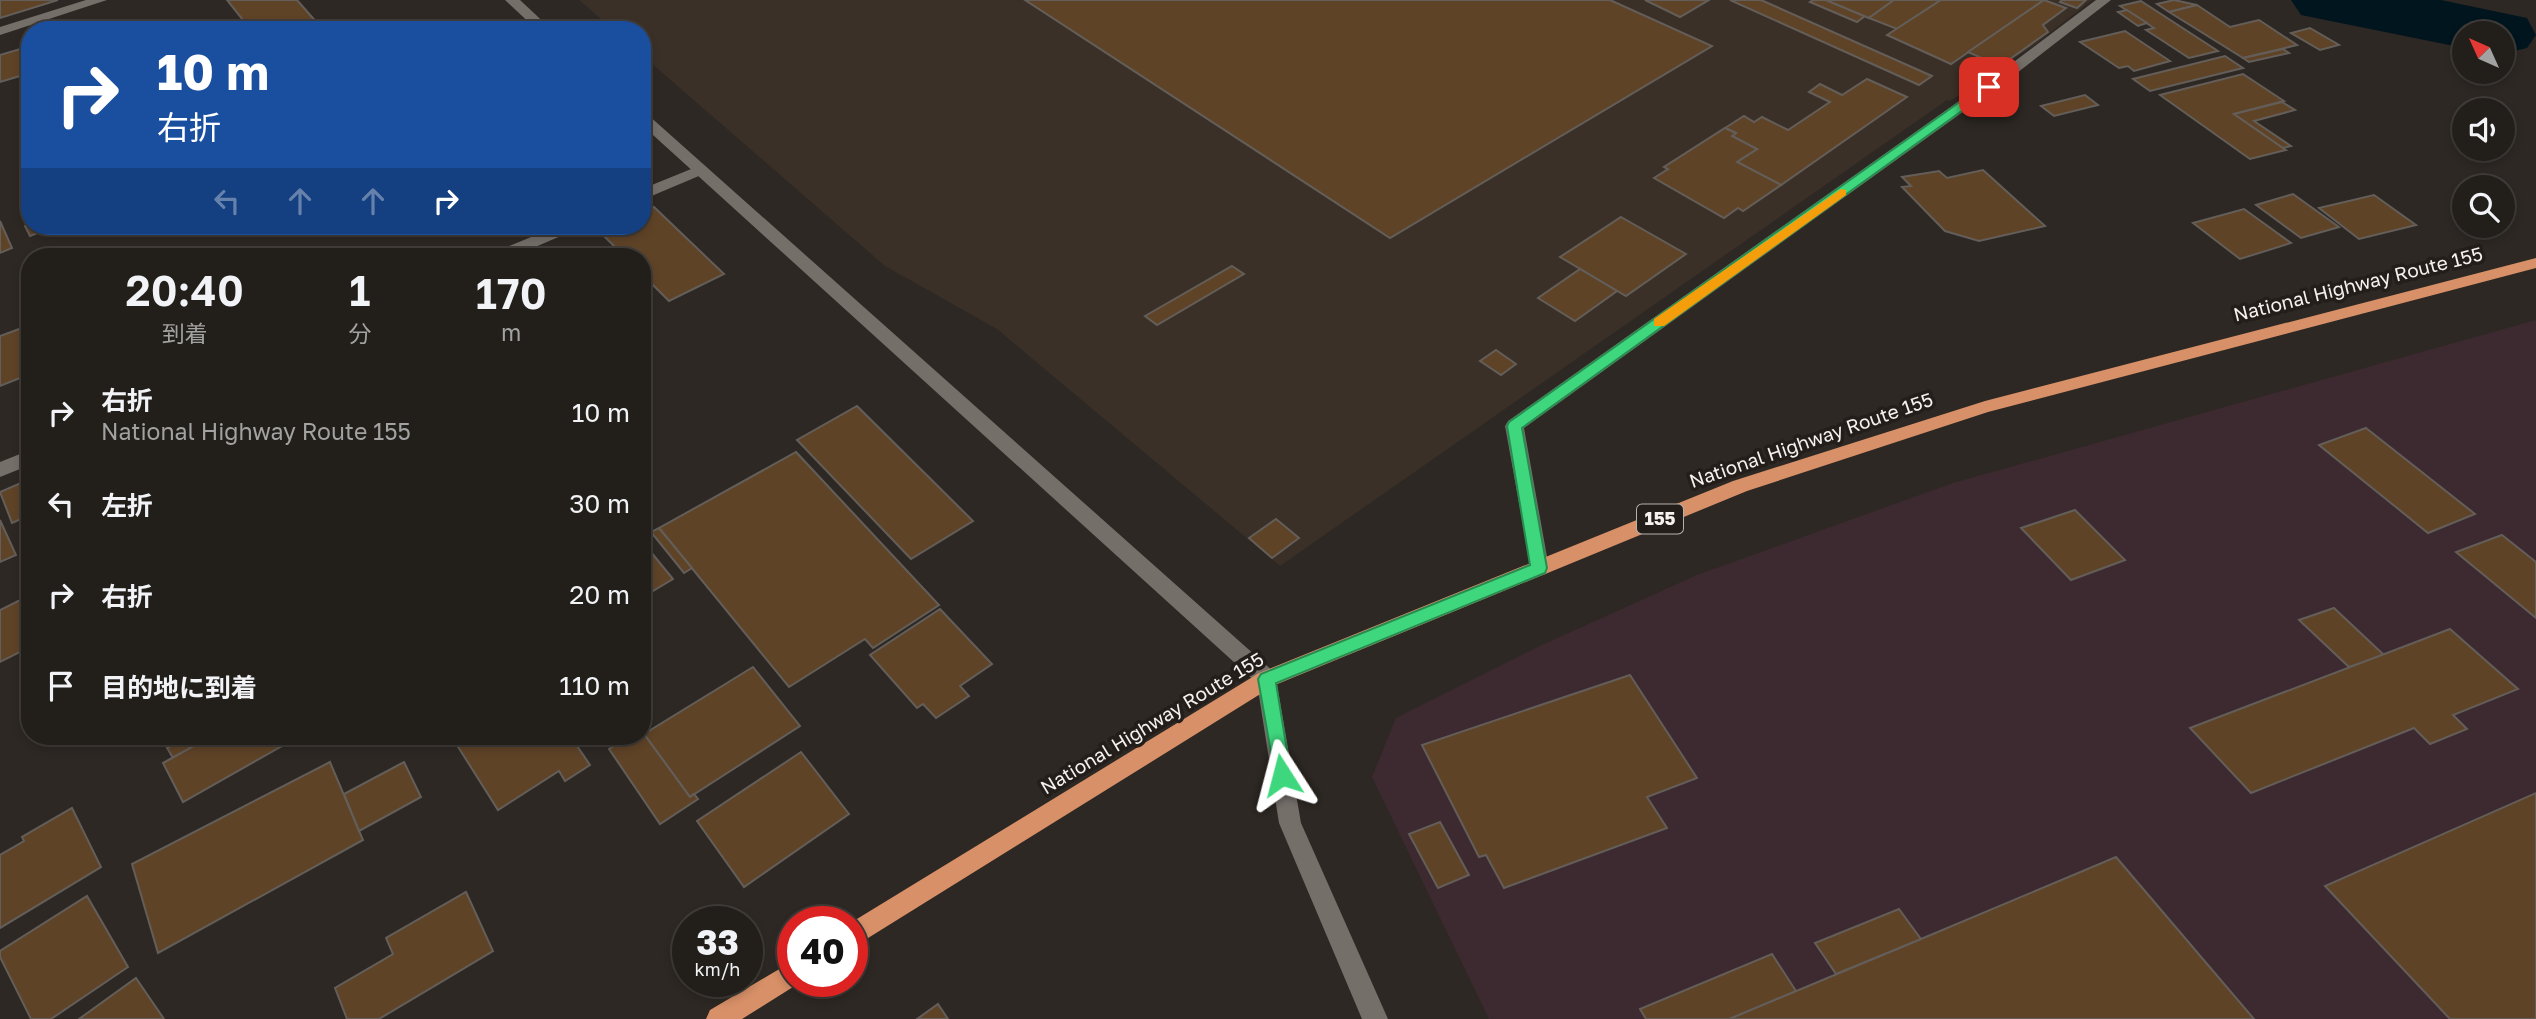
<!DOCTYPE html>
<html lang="ja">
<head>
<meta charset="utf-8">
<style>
	body { margin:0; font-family:"Golos Text","Noto Sans JP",sans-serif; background:#2a2723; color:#f1f3f6; height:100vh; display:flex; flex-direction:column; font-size:26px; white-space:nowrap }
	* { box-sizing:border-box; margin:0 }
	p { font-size:23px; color:#a2a2a2 }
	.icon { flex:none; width:38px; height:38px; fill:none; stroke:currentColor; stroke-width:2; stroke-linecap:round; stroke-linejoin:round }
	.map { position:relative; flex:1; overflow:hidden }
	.details { position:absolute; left:21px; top:248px; width:630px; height:497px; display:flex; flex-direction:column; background:#221e1a; border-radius:28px; box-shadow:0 4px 10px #0003,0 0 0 2px #3f3c39 }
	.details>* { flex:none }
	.top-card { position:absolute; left:21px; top:21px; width:630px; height:214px; border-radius:28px; box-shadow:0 4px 10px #0003,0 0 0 2px #3f3c39; background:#1a4fa0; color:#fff; overflow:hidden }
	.needle { width:46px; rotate:315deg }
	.buttons { position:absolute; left:2452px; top:21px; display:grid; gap:14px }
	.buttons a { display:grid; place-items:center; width:63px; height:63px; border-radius:50%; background:#221e1a; box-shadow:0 4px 10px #0003,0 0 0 2px #3f3c39; font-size:35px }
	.speed { position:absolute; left:672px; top:906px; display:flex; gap:14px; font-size:35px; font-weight:700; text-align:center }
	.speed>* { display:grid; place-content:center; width:91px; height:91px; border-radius:50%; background:#221e1a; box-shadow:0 4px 10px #0003,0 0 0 2px #3f3c39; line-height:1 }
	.speed small { font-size:18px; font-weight:400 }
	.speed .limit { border:10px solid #d22; background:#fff; color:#111 }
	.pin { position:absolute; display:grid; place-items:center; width:60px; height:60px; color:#fff; margin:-30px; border-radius:14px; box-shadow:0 4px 10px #0006 }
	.me { position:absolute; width:77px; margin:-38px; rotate:351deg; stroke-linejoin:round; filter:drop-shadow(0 0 5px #0008) }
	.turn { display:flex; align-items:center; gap:24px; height:147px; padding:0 21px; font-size:32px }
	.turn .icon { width:91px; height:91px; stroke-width:2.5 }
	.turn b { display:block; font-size:49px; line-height:60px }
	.lanes { display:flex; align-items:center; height:66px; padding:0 21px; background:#0003; justify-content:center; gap:35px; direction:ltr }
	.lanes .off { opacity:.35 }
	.eta { display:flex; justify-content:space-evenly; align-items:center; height:119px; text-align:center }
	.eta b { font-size:42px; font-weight:600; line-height:49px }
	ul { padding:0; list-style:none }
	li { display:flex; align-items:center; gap:21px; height:91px; padding:0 21px }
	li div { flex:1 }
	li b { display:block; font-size:26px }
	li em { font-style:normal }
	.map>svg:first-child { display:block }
	.built { fill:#3a3027 }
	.industrial { fill:#3d2a30 }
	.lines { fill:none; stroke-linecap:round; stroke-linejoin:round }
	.river { fill:#00151e; fill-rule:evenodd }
	.building { fill:#5f4327; stroke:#635e59; stroke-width:2 }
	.minor { fill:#756f6a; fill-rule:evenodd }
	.tertiary { fill:#756f6a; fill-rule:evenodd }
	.trunk { fill:#d89068; fill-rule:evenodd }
	.route { fill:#3ed77d; stroke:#288c51; stroke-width:2 }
	.slow { fill:#f59e0b }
	.labels { text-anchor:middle; stroke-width:7; stroke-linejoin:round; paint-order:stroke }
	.shield { fill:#231e1a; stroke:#b5b2ae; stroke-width:2 }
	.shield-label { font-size:18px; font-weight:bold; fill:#f4f1ee }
	.street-label { font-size:19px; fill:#f4f1ee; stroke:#231e1a }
</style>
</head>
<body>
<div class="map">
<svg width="2536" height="1019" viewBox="0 0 2536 1019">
	<rect width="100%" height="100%" fill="#2d2823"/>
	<path class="built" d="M579,0H2092L2033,46L1950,101L1947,100L1280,566L997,329L885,266L642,55V30H614Z"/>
	<path class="industrial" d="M2536,320V1019H1489L1372,777L1396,718L1542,645L1697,575L1953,483Z"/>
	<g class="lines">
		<path class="river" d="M2291,0H2441L2527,18L2536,35L2527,48L2502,54V33H2464V48L2301,15Z"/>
	</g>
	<g class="building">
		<path d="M0,0H58L0,18Z"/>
		<path d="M227,0H297L319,25L304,30H251Z"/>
		<path d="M1025,0H1610L1712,46L1390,238Z"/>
		<path d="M1645,0H1709L1680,17Z"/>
		<path d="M1730,0H1761L1932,76L1919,85Z"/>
		<path d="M1813,0H1826L1865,16L1857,22L1810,2Z"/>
		<path d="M1826,0H1894L1869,18Z"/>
		<path d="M1894,0H1941L1897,29L1869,18Z"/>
		<path d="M1941,0H2044L1951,64L1887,35Z"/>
		<path d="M2044,0L2066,8L2043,25L2048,32L2000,66L1968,52Z"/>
		<path d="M2062,0H2086L2077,8L2060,2Z"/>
		<path d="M2174,0L2197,5L2169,12L2157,4Z"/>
		<path d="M2141,1L2218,51L2189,58L2146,30L2154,28L2120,6Z"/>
		<path d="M2197,5L2230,27L2259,20L2297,45L2243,58L2169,12Z"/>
		<path d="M2127,10L2147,23L2138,26L2118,12Z"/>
		<path d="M2310,28L2339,45L2320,50L2291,33Z"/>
		<path d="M2125,31L2170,61L2134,71L2128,66L2119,68L2080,42Z"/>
		<path d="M30,46V73L0,82V55Z"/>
		<path d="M2283,49L2289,53L2249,62L2243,58Z"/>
		<path d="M2225,56L2243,68L2150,91L2133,79Z"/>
		<path d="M2243,74L2284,101L2234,114L2286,150L2250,159L2160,95Z"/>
		<path d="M1867,79L1907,97L1781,185L1737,162L1757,149L1732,136L1736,133L1725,128L1744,116L1754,122L1762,117L1788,130L1830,102L1809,92L1820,84L1842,95Z"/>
		<path d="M2085,95L2098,105L2054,116L2041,106Z"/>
		<path d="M2282,102L2295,110L2254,121L2291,146L2283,148L2234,114Z"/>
		<path d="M1725,128L1736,133L1732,136L1757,149L1737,162L1781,185L1743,211L1738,208L1724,218L1654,178L1668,169L1664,167Z"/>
		<path d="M1983,170L2045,226L1979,241L1945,231L1902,187L1911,186L1902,177L1939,171L1947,178Z"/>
		<path d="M2293,194L2339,227L2301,238L2256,205Z"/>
		<path d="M2374,195L2416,225L2359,239L2319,208Z"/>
		<path d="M654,207L724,274L669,301L642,274V257H625L600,232L613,226H642V212Z"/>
		<path d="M2244,209L2291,243L2240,259L2193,223Z"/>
		<path d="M1621,217L1686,254L1626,296L1560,257Z"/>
		<path d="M0,221L12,248L0,253Z"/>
		<path d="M30,224L47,226L48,229L30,236L25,226Z"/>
		<path d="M1232,266L1244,274L1157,325L1145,316Z"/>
		<path d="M1580,269L1617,291L1575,321L1538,298Z"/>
		<path d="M30,325V374L0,386V336Z"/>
		<path d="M1496,350L1516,364L1501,375L1480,361Z"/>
		<path d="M857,406L973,521L911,559L797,440Z"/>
		<path d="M2366,428L2475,514L2428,533L2319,445Z"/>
		<path d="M796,452L939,605L873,648L865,639L789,687L659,528Z"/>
		<path d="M30,479V515L12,523L0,492Z"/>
		<path d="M2075,510L2125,560L2071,580L2021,528Z"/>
		<path d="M1276,519L1299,538L1272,558L1249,538Z"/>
		<path d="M0,520L16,555L0,562Z"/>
		<path d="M659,528L692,568L684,573L651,532Z"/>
		<path d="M2502,535L2536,562V618L2456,552Z"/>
		<path d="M642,541L673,579L643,597L649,604L642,607Z"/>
		<path d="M30,595V647L0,662V610Z"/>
		<path d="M2334,608L2384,655L2349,667L2299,620Z"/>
		<path d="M940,609L992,664L960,686L969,696L936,718L923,704L917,708L870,655Z"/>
		<path d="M2450,629L2518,689L2453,715L2467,729L2430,744L2414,728L2251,793L2190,728Z"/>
		<path d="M753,667L800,726L690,797L644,734Z"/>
		<path d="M1630,675L1697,778L1647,797L1667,828L1504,888L1486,855L1479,857L1422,745Z"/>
		<path d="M646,726L649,731L644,734L652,745L690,797L694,794L698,799L660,824L609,749L629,737H642V728Z"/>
		<path d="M187,737H210L173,758L167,748Z"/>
		<path d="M210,737H298L183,802L163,763Z"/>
		<path d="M464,737H571L590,765L565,781L559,771L498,810L455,742Z"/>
		<path d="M801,752L849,814L744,887L697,821Z"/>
		<path d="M330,762L363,840L158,953L132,864Z"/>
		<path d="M404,762L421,797L359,831L344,794Z"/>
		<path d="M2536,793V1019H2450L2325,886Z"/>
		<path d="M72,808L101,867L0,928V855L24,841L22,837Z"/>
		<path d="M1440,822L1469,875L1438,888L1409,834Z"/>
		<path d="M2116,857L2254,1019H1729L1921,939Z"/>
		<path d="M466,892L493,951L379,1019H347L335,988L393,954L386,938Z"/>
		<path d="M87,896L128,967L51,1019H31L0,957V951Z"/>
		<path d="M1899,909L1921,939L1836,974L1815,943Z"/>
		<path d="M1772,954L1796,991L1729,1019H1646L1640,1009Z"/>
		<path d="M136,978L164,1019H79Z"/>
		<path d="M938,1004L948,1019H917Z"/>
	</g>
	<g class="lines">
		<g class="minor">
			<path d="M86,0H107L0,35V27Z"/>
			<path d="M2096,0H2111L2017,73L1524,428L1549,568L1546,574L1539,576L1532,574L1505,426L1508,421L2007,67Z"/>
			<path d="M701,165L706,167L709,170L706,173L642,200V189Z"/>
			<path d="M558,226H579L577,229L512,257H490L492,253Z"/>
			<path d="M30,450V465L0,477V462Z"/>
		</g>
		<g class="tertiary">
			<path d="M505,0H520L552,30H537Z"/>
			<path d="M642,113L647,114L1275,673L1301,823L1388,1019H1362L1279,823L1257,683L642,125Z"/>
		</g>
		<g class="trunk">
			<path d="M2536,258V268L1988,412L1747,491L1275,685L852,948V922L1259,673L1733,481L1985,401Z"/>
			<path d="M793,961V982H801L742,1019H706L710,1010Z"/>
		</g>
	</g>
	<path class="route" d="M1985,84L1995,87L1522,428L1547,568L1545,573L1276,683L1291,775L1289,781L1282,783L1276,781L1258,679L1261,674L1530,565L1507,426L1509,422Z"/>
	<path class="slow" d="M1841,189L1846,190V195L1664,326H1654V319Z"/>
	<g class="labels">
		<rect class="shield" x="1637" y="504.5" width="46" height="29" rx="5"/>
		<g class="shield-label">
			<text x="1660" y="525">155</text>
		</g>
		<g class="street-label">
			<text transform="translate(2358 284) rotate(-14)" y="7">National Highway Route 155</text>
			<text transform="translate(1811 440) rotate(-19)" y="7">National Highway Route 155</text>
			<text transform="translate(1152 723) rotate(-31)" y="7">National Highway Route 155</text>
		</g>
	</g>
</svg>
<div class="buttons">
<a><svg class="needle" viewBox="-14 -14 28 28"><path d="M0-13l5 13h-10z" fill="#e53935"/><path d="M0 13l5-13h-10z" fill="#a2a2a2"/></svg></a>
<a><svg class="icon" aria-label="sound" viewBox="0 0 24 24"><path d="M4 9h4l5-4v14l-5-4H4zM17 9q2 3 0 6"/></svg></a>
<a><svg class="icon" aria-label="search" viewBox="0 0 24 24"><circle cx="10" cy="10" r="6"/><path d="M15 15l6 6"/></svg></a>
</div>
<div class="speed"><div>33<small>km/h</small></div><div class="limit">40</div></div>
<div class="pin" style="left:1989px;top:87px;background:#d93025"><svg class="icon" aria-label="arrive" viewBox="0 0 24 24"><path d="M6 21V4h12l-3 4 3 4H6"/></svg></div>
<svg class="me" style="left:1282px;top:775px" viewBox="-20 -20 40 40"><path d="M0-17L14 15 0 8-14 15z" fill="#3ed77d" stroke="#fff" stroke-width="4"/></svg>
<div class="top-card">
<div class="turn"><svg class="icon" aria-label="right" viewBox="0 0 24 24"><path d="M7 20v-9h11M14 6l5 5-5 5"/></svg><div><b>10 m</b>右折</div></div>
<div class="lanes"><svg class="icon off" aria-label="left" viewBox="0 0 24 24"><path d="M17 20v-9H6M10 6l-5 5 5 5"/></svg><svg class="icon off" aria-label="ahead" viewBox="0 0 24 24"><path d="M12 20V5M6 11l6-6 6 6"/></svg><svg class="icon off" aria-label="ahead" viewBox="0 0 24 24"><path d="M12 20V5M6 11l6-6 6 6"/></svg><svg class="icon" aria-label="right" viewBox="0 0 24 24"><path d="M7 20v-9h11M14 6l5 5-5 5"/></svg></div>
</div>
<section class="details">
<div class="eta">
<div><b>20:40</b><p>到着</p></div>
<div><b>1</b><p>分</p></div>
<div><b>170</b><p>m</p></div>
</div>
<ul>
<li><svg class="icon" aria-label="right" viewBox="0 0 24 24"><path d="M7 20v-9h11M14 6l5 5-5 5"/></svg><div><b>右折</b><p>National Highway Route 155</p></div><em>10 m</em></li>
<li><svg class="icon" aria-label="left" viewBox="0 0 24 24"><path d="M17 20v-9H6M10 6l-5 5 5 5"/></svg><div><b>左折</b></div><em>30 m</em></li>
<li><svg class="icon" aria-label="right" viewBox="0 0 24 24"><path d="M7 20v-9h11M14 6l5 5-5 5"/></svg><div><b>右折</b></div><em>20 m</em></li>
<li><svg class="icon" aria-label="arrive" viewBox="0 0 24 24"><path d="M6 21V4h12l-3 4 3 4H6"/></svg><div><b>目的地に到着</b></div><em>110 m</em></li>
</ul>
</section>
</div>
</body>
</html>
